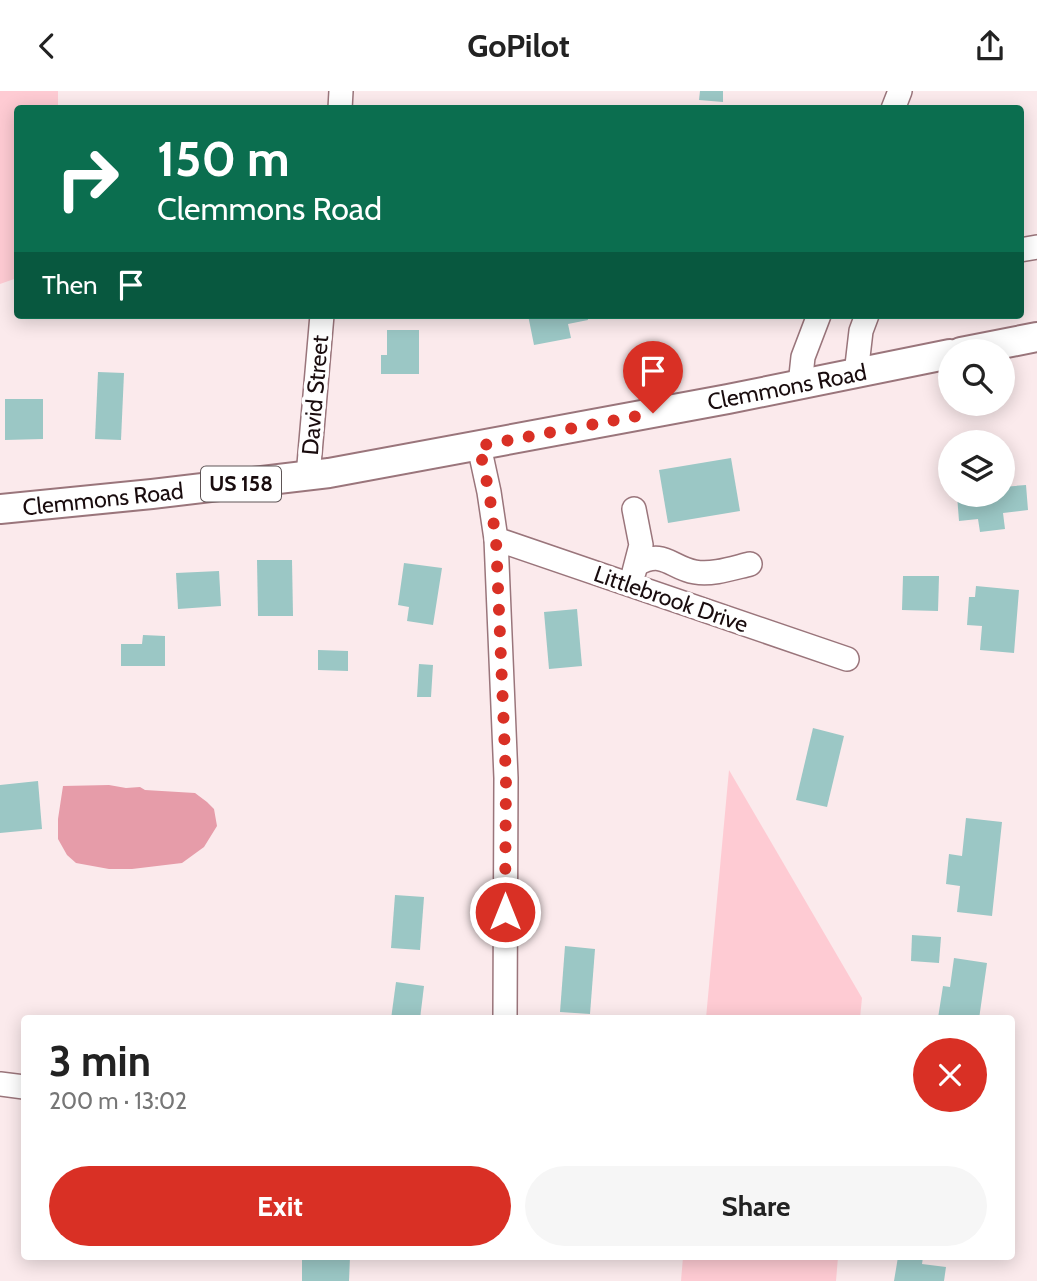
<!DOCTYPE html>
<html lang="en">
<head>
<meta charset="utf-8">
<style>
	body { margin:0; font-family:Cabin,sans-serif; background:#f6f6f6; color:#222; height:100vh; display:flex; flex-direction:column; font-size:26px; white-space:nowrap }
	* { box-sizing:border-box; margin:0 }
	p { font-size:23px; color:#767676 }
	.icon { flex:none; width:38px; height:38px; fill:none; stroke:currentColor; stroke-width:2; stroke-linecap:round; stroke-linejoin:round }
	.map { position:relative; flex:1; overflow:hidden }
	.side { position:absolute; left:21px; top:924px; width:994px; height:245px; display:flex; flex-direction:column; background:#fff; border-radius:7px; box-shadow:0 4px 18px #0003 }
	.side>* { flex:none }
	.top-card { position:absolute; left:14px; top:14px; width:1010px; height:214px; border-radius:7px; box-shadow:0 4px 18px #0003; background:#0b6e4f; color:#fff; overflow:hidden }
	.controls { position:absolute; left:938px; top:248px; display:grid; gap:14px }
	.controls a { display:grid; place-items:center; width:77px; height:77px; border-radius:50%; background:#fff; box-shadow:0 4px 18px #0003; font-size:35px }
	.pin { position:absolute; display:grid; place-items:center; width:60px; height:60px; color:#fff; margin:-72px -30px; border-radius:50% 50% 50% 0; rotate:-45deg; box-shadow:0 0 7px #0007 }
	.pin .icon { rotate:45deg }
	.me { position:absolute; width:77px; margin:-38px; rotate:0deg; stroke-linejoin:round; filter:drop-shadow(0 0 5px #0008) }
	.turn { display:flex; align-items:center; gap:24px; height:147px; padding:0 28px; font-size:32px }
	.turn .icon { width:91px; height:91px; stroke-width:2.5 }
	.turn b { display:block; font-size:49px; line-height:60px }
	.then { display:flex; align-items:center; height:66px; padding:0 28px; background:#0003; gap:14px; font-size:26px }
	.round { display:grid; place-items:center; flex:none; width:74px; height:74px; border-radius:37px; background:#f6f6f6 }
	.headline { display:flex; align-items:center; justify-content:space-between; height:119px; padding:0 28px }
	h1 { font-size:42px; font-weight:700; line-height:52px }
	.cta { display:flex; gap:14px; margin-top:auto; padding:14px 28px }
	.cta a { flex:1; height:80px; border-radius:42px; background:#d93025; color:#fff; font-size:28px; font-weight:700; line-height:80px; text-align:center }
	.cta a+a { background:#f6f6f6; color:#222 }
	header { display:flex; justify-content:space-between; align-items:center; height:91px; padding:0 28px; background:#fff; font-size:32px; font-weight:700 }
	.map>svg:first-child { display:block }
	.green { fill:#fecbd3 }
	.water { fill:#e69ca9 }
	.building { fill:#9bc7c5 }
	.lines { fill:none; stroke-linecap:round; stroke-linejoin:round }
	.minor-casing { stroke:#9a757b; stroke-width:26 }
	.major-casing { stroke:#9a757b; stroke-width:32 }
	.minor { stroke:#fff; stroke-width:23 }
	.major { stroke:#fff; stroke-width:28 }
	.route { stroke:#d93025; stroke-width:12; stroke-dasharray:0 21.6 }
	.labels { text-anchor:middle; stroke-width:7; stroke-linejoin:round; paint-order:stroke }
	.shield { fill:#fff; stroke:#5e5556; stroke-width:2 }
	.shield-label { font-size:21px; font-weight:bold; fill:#190c0e }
	.street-label { font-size:23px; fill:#190c0e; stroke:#fff }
</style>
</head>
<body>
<header><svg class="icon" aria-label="back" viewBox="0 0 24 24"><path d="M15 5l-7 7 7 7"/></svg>GoPilot<svg class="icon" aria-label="share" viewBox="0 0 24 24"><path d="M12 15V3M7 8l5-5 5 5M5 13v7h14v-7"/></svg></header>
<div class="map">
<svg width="1037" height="1190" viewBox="0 0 1037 1190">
	<rect width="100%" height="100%" fill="#fbeaec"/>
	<g class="green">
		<path d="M0,0H58V17L18,18L17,187L0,193Z"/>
		<path d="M729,679L862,907L860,927H706Z"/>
		<path d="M683,1166H838L836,1190H681Z"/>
	</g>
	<path class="water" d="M109,694L126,697L140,696L145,699L195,702L207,711L214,718L217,735L204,756L182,772L132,778H109L76,772L67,764L58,748V728L63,695Z"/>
	<g class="building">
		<path d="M700,0H723V11L699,9Z"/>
		<path d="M528,224H587L588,229L568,233L571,247L534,254Z"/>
		<path d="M387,239H419V283H381V264H387Z"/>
		<path d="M98,281L124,282L121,349L95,348Z"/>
		<path d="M5,308H43V348L5,349Z"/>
		<path d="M731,367L740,420L668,432L659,379Z"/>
		<path d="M1026,394L1028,419L1003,422L1005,438L980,441L978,428L959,430L957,404H1003V396Z"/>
		<path d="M257,469H292L293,525H258Z"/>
		<path d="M404,472L442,477L433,534L407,530L409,516L398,514Z"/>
		<path d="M219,480L221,515L178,518L176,482Z"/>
		<path d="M903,485H939L938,520L902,519Z"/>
		<path d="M976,495L1019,499L1014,562L980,559L982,535L967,534L969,506H975Z"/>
		<path d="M577,518L582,575L549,578L544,521Z"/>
		<path d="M143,544L165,545V575H121V553H142Z"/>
		<path d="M318,559L348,560V580L318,579Z"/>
		<path d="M419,573L433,574L431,606H417Z"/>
		<path d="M813,637L844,645L827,716L796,709Z"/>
		<path d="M38,690L42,738L0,742V694Z"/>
		<path d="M966,727L1002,731L992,825L957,821L960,795L946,793L949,763L962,765Z"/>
		<path d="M395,804L424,806L420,859L391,857Z"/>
		<path d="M912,844L941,846L939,872L911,870Z"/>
		<path d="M565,855L595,858L590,923L560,921Z"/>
		<path d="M954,867L987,872L979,928L938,927L943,895L950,896Z"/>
		<path d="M396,891L424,895L420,928H391Z"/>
		<path d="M302,1166H350L349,1190H302Z"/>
		<path d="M898,1166H923L922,1173L946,1176L944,1190H894Z"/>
	</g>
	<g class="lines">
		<g class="minor-casing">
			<g id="minor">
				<path d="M340,18L341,0"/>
				<path d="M893,18L900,0"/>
				<path d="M1020,159L1037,156"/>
				<path d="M856,283L861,240L867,224"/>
				<path d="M800,294L803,266L819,224"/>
				<path d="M479,355L489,401L496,448L847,568"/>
				<path d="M308,385L322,224"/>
				<path d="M634,418L641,454L634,481"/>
				<path d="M496,448L506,687L505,928"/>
				<path d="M637,473C664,458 671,477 695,481C713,484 733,477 750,473"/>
				<path d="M0,993L24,996"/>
			</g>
		</g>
		<g class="major-casing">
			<g id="major">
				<path d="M961,261L1037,246"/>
				<path d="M0,418L152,403L329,382L728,308L950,263"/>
			</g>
		</g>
		<use href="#minor" class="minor"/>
		<use href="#major" class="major"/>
	</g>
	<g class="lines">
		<path class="route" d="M505,821L506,687L496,449L489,401L479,355L653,322"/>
	</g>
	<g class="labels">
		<rect class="shield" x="201" y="375.5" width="80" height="35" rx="5"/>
		<g class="shield-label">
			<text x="241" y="400">US 158</text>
		</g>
		<g class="street-label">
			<text transform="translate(787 296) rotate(-11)" y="8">Clemmons Road</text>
			<text transform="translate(315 304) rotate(-85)" y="8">David Street</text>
			<text transform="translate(103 408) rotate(-6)" y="8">Clemmons Road</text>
			<text transform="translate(671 508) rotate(19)" y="8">Littlebrook Drive</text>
		</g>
	</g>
</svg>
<div class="controls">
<a><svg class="icon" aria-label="search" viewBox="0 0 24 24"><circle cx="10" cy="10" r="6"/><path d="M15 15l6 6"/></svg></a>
<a><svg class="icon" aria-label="layers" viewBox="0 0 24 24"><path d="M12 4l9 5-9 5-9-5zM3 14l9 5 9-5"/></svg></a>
</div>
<div class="pin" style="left:653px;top:322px;background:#d93025"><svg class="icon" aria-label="arrive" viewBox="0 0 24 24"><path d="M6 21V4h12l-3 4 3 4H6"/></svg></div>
<svg class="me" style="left:505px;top:821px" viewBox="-20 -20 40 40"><circle r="17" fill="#d93025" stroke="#fff" stroke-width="3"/><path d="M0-11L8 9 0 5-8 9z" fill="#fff"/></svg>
<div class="top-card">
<div class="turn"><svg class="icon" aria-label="right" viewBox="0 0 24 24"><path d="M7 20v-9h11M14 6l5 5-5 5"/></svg><div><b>150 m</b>Clemmons Road</div></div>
<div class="then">Then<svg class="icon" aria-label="arrive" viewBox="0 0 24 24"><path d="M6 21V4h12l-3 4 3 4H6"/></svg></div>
</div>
<section class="side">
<div class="headline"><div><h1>3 min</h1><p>200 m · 13:02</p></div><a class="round" style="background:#d93025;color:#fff"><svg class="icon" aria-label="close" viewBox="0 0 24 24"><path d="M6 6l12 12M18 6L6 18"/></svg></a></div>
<div class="cta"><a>Exit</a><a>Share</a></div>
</section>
</div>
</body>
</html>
